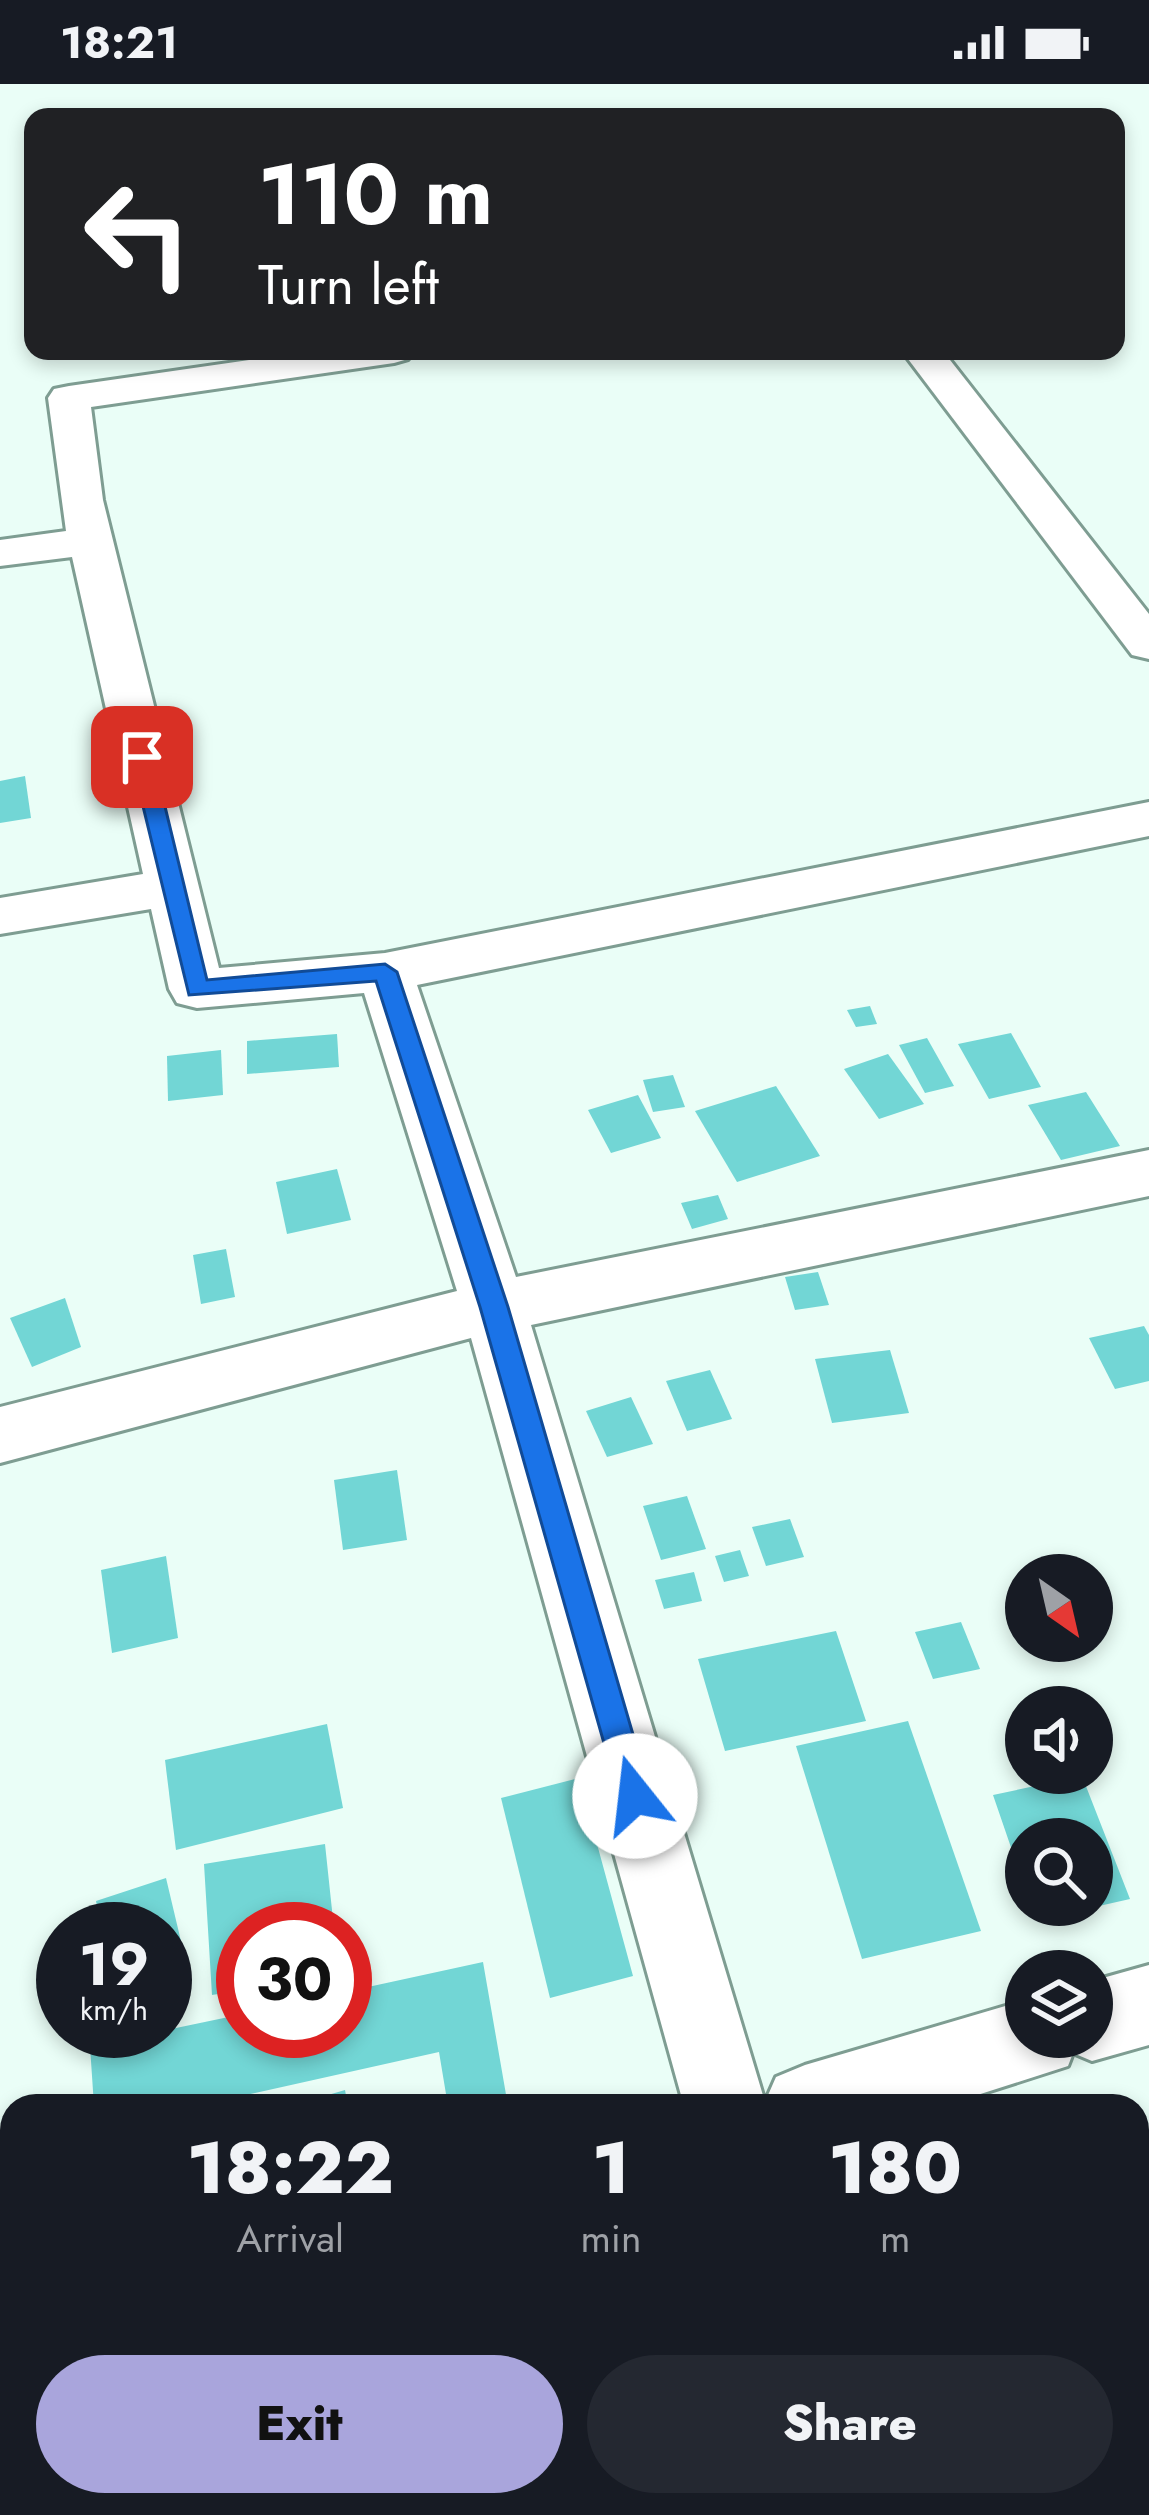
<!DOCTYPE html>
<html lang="en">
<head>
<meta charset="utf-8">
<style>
	body { margin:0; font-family:Jost,sans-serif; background:#242831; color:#f1f3f6; height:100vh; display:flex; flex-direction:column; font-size:45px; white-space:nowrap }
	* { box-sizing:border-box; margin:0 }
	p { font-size:39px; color:#9ea1a6 }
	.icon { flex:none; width:66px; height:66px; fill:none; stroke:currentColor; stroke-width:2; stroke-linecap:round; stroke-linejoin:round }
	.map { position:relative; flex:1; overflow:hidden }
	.panel { position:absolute; left:0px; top:2010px; width:1149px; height:423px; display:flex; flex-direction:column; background:#171b24; border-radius:36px 36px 0 0; box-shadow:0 6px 18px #0003 }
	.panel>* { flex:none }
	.hud { position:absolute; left:24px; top:24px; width:1101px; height:252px; border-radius:24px; box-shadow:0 6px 18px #0003; background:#202124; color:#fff; overflow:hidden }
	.needle { width:78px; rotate:146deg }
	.tools { position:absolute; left:1005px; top:1470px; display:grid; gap:24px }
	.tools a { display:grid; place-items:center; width:108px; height:108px; border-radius:50%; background:#171b24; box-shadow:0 6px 18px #0003; font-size:60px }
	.speed { position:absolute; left:36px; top:1818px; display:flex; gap:24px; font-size:60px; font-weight:700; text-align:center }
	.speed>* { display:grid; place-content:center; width:156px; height:156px; border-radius:50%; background:#171b24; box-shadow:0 6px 18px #0003; line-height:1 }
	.speed small { font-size:30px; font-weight:400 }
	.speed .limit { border:18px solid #d22; background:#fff; color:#111 }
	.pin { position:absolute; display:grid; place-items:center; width:102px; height:102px; color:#fff; margin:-51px; border-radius:24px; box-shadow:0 6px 18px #0006 }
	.me { position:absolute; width:132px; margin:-66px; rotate:344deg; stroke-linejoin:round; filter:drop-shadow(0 0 9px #0008) }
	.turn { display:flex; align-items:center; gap:42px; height:252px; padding:0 36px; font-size:54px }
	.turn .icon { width:156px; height:156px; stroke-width:2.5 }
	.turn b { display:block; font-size:84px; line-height:102px }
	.eta { display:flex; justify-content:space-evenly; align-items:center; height:204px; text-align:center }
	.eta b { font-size:72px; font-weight:800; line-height:84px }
	.button { display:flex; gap:24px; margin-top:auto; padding:24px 36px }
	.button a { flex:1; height:138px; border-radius:72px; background:#a9a5dc; color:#111; font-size:48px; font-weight:800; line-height:138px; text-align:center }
	.button a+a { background:#242831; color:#f1f3f6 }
	.status { display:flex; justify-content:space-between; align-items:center; height:84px; padding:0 60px; background:#171b24; direction:ltr }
	.status svg { height:33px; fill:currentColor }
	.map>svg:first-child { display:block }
	.building { fill:#72d6d5 }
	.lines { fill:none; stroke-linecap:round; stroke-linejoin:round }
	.minor-casing { stroke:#7e9d92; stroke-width:6 }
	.minor { fill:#fff; fill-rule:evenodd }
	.route { fill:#1a73e8; stroke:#114b97; stroke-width:3 }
</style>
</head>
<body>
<div class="status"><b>18:21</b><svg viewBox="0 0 49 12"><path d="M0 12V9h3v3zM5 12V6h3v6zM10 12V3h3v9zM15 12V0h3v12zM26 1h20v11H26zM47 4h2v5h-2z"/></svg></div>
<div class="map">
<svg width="1149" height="2431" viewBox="0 0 1149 2431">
	<rect width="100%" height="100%" fill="#eafef7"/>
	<g class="building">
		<path d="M25,692L31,734L0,739V697Z"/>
		<path d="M870,922L877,940L856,943L847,926Z"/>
		<path d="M1011,949L1041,1003L989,1015L958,960Z"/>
		<path d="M337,950L339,983L247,990V957Z"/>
		<path d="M927,954L954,1002L925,1009L899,961Z"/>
		<path d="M221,966L223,1011L168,1017L167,972Z"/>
		<path d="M888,970L924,1020L879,1035L844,985Z"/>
		<path d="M673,991L685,1023L653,1028L643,996Z"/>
		<path d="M776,1002L820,1072L737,1098L695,1027Z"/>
		<path d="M1086,1008L1120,1062L1061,1076L1028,1021Z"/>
		<path d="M638,1011L661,1054L611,1069L588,1026Z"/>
		<path d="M337,1085L351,1136L287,1150L276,1098Z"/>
		<path d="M718,1111L728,1135L692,1145L681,1119Z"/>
		<path d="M226,1165L235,1213L201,1220L193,1171Z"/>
		<path d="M818,1188L829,1221L795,1226L785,1193Z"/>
		<path d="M65,1214L81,1263L32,1283L10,1234Z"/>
		<path d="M1144,1242L1149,1251V1297L1115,1305L1089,1254Z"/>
		<path d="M890,1266L909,1329L832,1339L815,1275Z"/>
		<path d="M710,1286L732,1335L687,1347L666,1297Z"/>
		<path d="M631,1313L653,1360L607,1373L586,1327Z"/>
		<path d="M397,1386L407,1456L343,1466L334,1396Z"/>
		<path d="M687,1412L706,1465L661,1476L643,1422Z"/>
		<path d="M790,1435L804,1473L766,1482L752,1443Z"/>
		<path d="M740,1466L749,1492L724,1498L715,1472Z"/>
		<path d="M166,1472L178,1554L112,1569L101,1486Z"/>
		<path d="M694,1488L702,1517L664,1525L655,1496Z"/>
		<path d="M961,1538L980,1585L933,1595L915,1548Z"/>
		<path d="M836,1547L866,1637L725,1667L698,1575Z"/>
		<path d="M908,1637L981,1847L862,1875L796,1662Z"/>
		<path d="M327,1640L343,1724L176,1766L165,1676Z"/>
		<path d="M1082,1692L1130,1815L1037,1836L1031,1821H1092V1755H1026L1025,1804L993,1711Z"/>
		<path d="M579,1694L633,1892L550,1914L501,1714Z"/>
		<path d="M325,1760L334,1845H243V1906L212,1911L204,1780Z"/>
		<path d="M166,1794L184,1870L165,1876V1845H101L96,1817Z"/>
		<path d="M483,1878L508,2022H448L439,1968L197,2022H94L90,1962L243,1930V1947H345V1908Z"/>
		<path d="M345,2006L348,2022H294V2021Z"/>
		<path d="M1149,2233V2346L1137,2351V2238Z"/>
		<path d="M474,2421H515L517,2431H440Z"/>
	</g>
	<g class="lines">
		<g class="minor-casing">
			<g id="minor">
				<path d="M311,267H414L408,275L394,279L91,323L103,416L219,884L385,869L1149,718V752L417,901L516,1193L1149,1066V1112L531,1241L765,2018L776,1993L805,1981L1026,1916V1953H1092V1897L1149,1881V1961L1092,1977L1073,1969L1068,1982L943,2022H684L471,1254L0,1379V1323L457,1207L364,909L197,924L177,919L169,905L151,825L0,850V814L143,790L72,473L0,482V456L66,447L48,314L54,305L69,302Z"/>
				<path d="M902,267H943L1149,530V575L1132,571Z"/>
				<path d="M12,2214V2302L0,2306V2218Z"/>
				<path d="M791,2421H883L886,2431H794Z"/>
			</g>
		</g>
		<use href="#minor" class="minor"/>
	</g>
	<path class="route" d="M142,666L153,673L207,896L385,880L397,888L508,1223L651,1712L647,1722L635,1727L624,1722L619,1712L480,1223L376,897L189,911L131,673Z"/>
</svg>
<div class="tools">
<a><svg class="needle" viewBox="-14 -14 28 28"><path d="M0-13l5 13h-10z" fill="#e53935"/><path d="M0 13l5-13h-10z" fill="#9ea1a6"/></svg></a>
<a><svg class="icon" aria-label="sound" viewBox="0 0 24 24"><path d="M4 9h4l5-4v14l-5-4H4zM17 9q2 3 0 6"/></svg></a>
<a><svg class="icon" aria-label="search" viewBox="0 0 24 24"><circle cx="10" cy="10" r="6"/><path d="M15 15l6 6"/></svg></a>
<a><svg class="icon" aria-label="layers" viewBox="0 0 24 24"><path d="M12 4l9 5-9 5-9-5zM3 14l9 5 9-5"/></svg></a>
</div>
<div class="speed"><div>19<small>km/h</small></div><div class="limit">30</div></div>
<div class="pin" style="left:142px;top:673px;background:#d93025"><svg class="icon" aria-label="arrive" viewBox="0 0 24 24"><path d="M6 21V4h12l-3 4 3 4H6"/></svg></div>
<svg class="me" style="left:635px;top:1712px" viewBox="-20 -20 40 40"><circle r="19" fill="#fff"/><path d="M0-13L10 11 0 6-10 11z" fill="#1a73e8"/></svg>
<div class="hud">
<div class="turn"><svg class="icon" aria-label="left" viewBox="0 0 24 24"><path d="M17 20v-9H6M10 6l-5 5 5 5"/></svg><div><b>110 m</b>Turn left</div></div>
</div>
<section class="panel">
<div class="eta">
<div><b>18:22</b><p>Arrival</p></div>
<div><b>1</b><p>min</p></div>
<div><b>180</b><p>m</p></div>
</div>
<div class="button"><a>Exit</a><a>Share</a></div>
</section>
</div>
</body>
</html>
